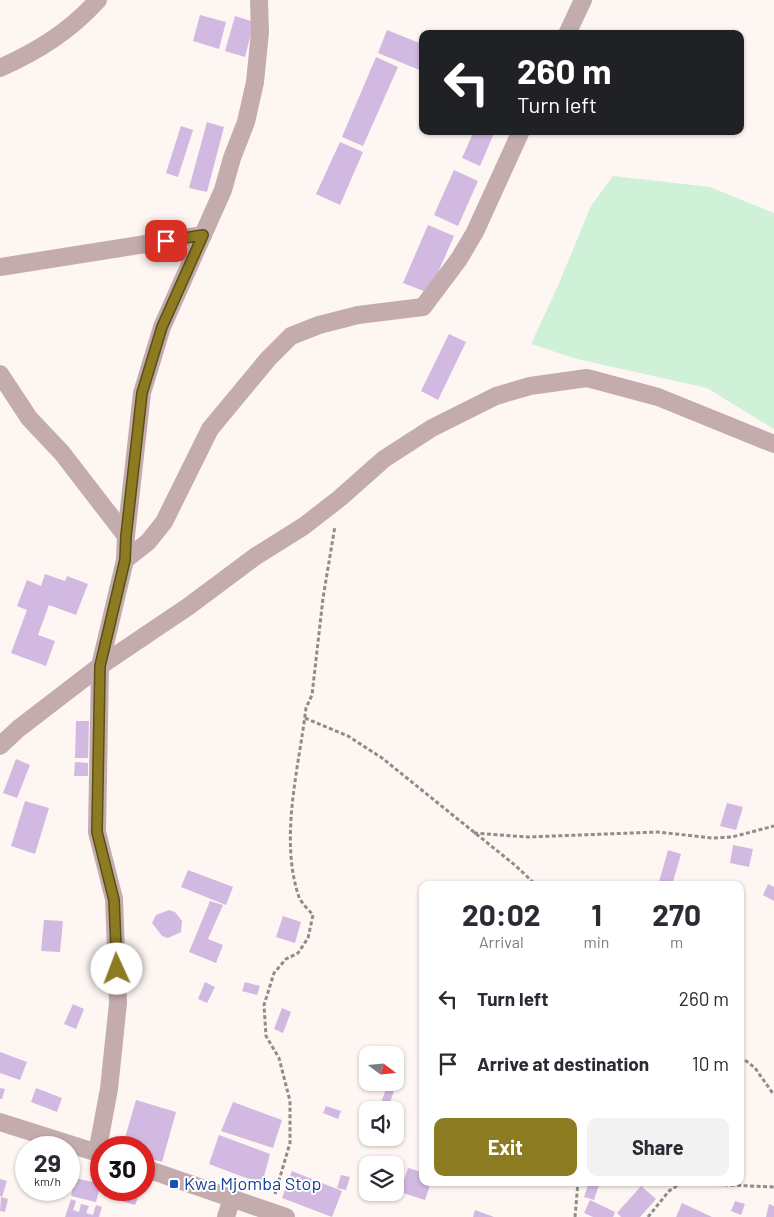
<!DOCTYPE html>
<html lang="en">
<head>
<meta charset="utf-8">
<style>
	body { margin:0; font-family:Barlow,sans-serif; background:#f2f2f3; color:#2b2b33; height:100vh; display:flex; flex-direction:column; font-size:19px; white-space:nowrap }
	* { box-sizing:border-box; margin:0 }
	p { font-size:16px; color:#7c7c81 }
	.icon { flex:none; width:28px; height:28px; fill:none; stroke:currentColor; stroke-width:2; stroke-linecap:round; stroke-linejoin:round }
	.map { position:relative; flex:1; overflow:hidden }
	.sheet { position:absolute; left:419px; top:881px; width:325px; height:305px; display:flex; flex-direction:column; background:#fff; border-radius:10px; box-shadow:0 1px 4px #0004 }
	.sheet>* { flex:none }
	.banner { position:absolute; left:419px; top:30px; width:325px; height:105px; border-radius:10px; box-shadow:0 1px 4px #0004; background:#202124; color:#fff; overflow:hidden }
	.needle { width:32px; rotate:106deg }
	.controls { position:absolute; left:359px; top:1046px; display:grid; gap:10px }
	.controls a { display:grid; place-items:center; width:45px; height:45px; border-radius:10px; background:#fff; box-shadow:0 1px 4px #0004; font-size:25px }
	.speed { position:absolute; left:15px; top:1136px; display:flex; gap:10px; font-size:25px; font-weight:700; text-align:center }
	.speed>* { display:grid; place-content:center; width:65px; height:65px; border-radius:50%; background:#fff; box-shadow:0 1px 4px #0004; line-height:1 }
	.speed small { font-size:12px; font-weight:400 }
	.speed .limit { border:8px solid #d22; background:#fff; color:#111 }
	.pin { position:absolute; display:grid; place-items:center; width:42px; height:42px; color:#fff; margin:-21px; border-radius:10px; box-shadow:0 2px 8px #0006 }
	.me { position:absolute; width:55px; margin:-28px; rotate:358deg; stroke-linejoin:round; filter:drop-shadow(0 0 4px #0008) }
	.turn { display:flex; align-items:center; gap:18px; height:105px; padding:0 15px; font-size:22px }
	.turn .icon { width:65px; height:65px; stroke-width:2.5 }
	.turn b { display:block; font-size:35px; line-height:42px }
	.eta { display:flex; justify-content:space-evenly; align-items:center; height:85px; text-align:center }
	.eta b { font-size:30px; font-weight:700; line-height:35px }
	.primary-button { display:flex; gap:10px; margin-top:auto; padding:10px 15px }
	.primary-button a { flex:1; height:58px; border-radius:10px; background:#8c7b21; color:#fff; font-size:20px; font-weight:700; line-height:58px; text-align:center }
	.primary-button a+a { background:#f2f2f3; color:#2b2b33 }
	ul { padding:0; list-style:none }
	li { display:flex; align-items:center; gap:15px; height:65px; padding:0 15px }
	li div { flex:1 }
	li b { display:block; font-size:19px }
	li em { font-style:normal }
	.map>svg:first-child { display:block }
	.green { fill:#cef1d7 }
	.building { fill:#d2b9e1 }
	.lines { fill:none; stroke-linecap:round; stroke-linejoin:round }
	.path { stroke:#928b88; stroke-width:3; stroke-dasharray:4 2.5; stroke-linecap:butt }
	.minor { stroke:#c4acae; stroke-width:18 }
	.route-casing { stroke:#5b5015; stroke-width:12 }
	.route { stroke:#8c7b21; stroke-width:9 }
	.transit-dot { fill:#1a4fb4; stroke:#fff; stroke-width:2 }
	.labels { text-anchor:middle; stroke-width:4; stroke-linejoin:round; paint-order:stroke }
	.transit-label { font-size:18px; fill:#164399; stroke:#fff; text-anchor:start }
</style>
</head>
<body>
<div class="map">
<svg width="774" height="1217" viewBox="0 0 774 1217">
	<rect width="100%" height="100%" fill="#fdf6f2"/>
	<path class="green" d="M613,176L710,187L774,213V429L707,388L577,359L531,344L557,288L591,206Z"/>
	<g class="building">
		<path d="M200,15L226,22L219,49L193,41Z"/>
		<path d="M235,16L254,22L245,57L225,51Z"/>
		<path d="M387,30L422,44V71L378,53Z"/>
		<path d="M376,57L398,67L363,146L342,137Z"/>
		<path d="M207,122L224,127L207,192L189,188Z"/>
		<path d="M181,126L193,130L178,177L166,173Z"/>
		<path d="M474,131H495L480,166L462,158Z"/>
		<path d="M340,142L363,152L340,205L316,194Z"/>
		<path d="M454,170L478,181L458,226L434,215Z"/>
		<path d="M428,225L454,236L429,293L403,283Z"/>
		<path d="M449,334L466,342L438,400L421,391Z"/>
		<path d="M45,574L65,581L67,576L88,584L76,615L49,605L38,635L55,641L46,666L11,653L27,610L17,606L27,580L41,586Z"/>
		<path d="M76,721H89L88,758H75Z"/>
		<path d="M16,759L30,765L17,798L3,793Z"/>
		<path d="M75,762L88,763V776H74Z"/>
		<path d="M25,801L49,808L35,854L11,846Z"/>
		<path d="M727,803L743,807L736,830L720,826Z"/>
		<path d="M733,845L753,849L749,867L730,863Z"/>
		<path d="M668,850L681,854L672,885L659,882Z"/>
		<path d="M188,870L233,887L226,905L181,887Z"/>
		<path d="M768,884L774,887V901L763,895Z"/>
		<path d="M210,901L223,905L208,939L223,945L216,963L189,952Z"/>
		<path d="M169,910L175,912L182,921L181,932L168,938L162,936L152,923L156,915Z"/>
		<path d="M283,916L301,922L295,943L276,937Z"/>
		<path d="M44,920L63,921L60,952L41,951Z"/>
		<path d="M205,982L215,987L207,1003L198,999Z"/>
		<path d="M245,982L260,986L257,995L242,991Z"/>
		<path d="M73,1004L84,1009L76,1029L64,1024Z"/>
		<path d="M282,1008L291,1012L283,1033L274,1029Z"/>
		<path d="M0,1052L27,1062L20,1080L0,1073Z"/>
		<path d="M0,1088L5,1089L2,1099H0Z"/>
		<path d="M36,1088L62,1098L57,1112L31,1102Z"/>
		<path d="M386,1089L394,1091L387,1110H384L379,1108Z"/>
		<path d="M136,1100L176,1112L162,1162L144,1157V1148H122Z"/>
		<path d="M233,1102L282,1120L273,1148L221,1131Z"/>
		<path d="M326,1106L341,1111L338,1119L323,1113Z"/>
		<path d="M219,1135L270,1154L262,1184L209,1164Z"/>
		<path d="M408,1168L422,1172V1182H431L425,1200L400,1192Z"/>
		<path d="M292,1171L342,1191L332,1217L282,1198Z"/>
		<path d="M341,1175L350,1177L346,1190L337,1188Z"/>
		<path d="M75,1178L101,1184L96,1202L71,1196Z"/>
		<path d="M0,1179L7,1181L2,1197L0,1196Z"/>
		<path d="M589,1182L599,1185L594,1200L584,1197Z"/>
		<path d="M641,1186L656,1199L640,1217H621L617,1213Z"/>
		<path d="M121,1192L138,1198L135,1205L118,1200Z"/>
		<path d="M1,1197L8,1199L5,1212L0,1211Z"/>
		<path d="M71,1199L76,1201L73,1210L79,1212L81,1204L89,1206L86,1213L93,1215L96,1205L102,1207L99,1217H65Z"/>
		<path d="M590,1200L615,1212L613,1217H593L584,1213Z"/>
		<path d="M735,1201L745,1204L741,1215L731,1211Z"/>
		<path d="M682,1203L712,1217H676Z"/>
		<path d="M769,1204L774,1206V1217H766Z"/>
		<path d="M475,1210L494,1217H473Z"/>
	</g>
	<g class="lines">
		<g class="path">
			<path d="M305,718L348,736L382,758L516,866L536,885"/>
			<path d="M474,833L528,837L658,832L712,838L732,837L774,826"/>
			<path d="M740,1056L755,1068L774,1095"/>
			<path d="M275,1194L290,1143V1101L279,1058L266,1036L264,1005L274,973L286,959L298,953L308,938L313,915C309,910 302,904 299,897C279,839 299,767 306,708L312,695L323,598L335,526"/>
			<path d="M575,1217L578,1182"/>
			<path d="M648,1217L669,1191L681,1183L774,1187"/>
		</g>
		<g class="minor">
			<path d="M567,34L583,0"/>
			<path d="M0,68C38,51 70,31 98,0"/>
			<path d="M0,267L203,235"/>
			<path d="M0,374L29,418L62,453L126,536"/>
			<path d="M125,560L148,542L164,522L210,429L268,359L291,336L319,325L358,315L423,307L459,259L475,232L521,131"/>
			<path d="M0,746L18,729L100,666L189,606L256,556L304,526L340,498L384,459L432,428L496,396L530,386L587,378L658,397L774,444"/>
			<path d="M0,1122L101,1154"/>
			<path d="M97,1153L109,1089L118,1003L114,899L97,832L100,666L125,560L126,536L142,393L162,327L223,190L232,158L246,122L255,82L260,32L259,0"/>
			<path d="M144,1168L286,1217"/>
			<path d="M226,1217L232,1198"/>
		</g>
	</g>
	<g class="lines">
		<g class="route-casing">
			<path id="route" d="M117,969L114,900L97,832L100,666L125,560L126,536L142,393L162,327L203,235L166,241"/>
		</g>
		<use href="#route" class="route"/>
	</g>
	<rect class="transit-dot" x="169" y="1179" width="10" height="10" rx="2.5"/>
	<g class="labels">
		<g class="transit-label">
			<text x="184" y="1190">Kwa Mjomba Stop</text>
		</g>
	</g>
</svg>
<div class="controls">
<a><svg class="needle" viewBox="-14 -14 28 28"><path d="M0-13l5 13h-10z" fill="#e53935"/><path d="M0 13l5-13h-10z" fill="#7c7c81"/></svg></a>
<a><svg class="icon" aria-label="sound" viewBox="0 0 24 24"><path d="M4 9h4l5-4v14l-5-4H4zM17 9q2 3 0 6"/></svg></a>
<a><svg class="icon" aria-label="layers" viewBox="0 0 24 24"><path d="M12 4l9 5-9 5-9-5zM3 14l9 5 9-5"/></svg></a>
</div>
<div class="speed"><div>29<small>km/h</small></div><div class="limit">30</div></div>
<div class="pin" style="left:166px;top:241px;background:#d93025"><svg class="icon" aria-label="arrive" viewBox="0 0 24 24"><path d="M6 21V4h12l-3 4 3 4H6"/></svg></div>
<svg class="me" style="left:117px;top:969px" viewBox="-20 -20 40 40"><circle r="19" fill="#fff"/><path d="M0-13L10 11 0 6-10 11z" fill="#8c7b21"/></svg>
<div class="banner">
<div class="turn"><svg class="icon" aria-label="left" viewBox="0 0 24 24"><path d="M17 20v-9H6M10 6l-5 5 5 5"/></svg><div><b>260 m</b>Turn left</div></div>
</div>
<section class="sheet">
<div class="eta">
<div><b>20:02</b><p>Arrival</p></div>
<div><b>1</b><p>min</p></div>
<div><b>270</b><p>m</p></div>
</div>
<ul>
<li><svg class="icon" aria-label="left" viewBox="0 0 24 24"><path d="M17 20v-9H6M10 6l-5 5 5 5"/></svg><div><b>Turn left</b></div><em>260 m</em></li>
<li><svg class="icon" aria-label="arrive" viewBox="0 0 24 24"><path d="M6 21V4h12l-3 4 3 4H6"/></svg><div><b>Arrive at destination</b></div><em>10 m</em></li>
</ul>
<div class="primary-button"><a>Exit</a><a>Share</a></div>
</section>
</div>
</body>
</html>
